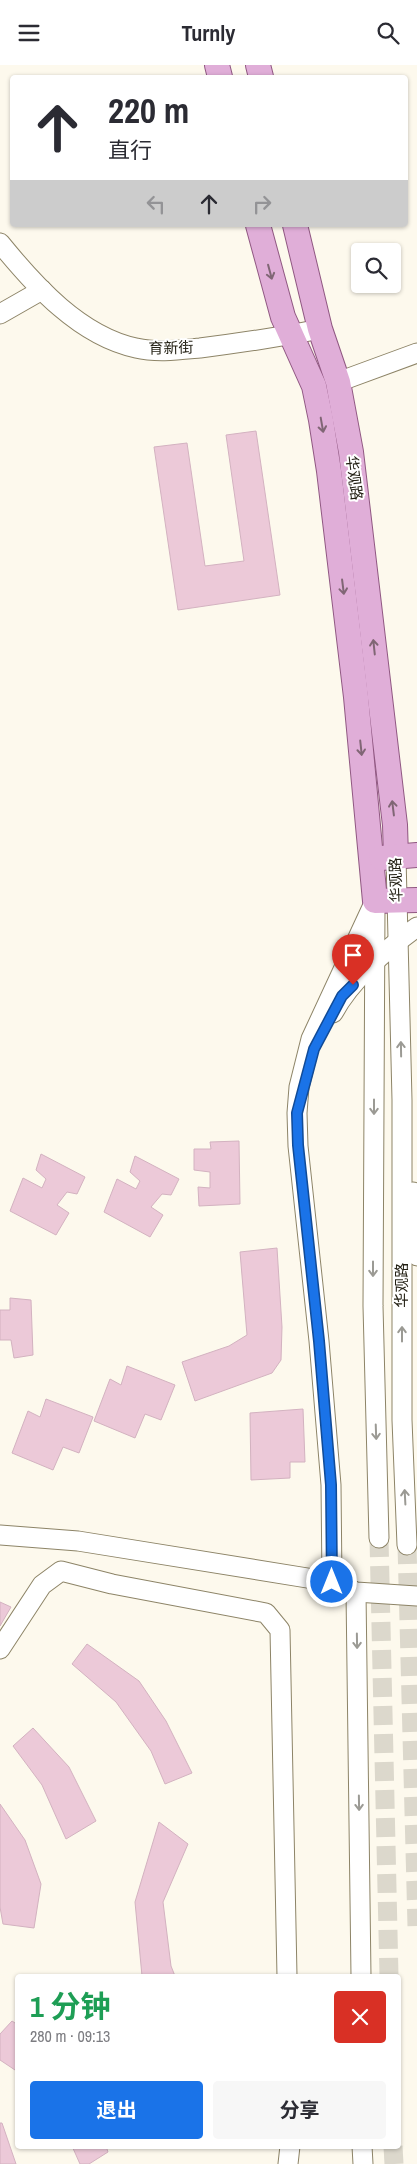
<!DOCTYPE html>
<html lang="zh">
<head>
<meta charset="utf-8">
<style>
	body { margin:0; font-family:"Archivo Narrow","Noto Sans SC",sans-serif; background:#f7f7f7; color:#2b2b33; height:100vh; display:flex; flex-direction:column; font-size:19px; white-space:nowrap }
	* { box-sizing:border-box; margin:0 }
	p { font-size:16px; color:#7c7c81 }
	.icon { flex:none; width:28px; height:28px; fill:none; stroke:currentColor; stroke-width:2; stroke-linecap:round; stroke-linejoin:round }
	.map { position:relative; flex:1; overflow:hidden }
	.sheet { position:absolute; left:15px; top:1909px; width:386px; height:175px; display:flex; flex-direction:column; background:#fff; border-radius:5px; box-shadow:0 1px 4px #0004 }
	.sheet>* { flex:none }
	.guide { position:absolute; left:10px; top:10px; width:398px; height:152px; border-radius:5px; box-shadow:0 1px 4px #0004; background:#fff; color:#2b2b33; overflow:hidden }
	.buttons { position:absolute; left:351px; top:178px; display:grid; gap:10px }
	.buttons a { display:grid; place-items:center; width:50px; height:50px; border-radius:5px; background:#fff; box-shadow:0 1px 4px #0004; font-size:25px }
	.pin { position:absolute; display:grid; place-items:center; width:42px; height:42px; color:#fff; margin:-51px -21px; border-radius:50% 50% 50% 0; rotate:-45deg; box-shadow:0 0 5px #0007 }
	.pin .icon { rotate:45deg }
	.me { position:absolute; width:55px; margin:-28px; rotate:0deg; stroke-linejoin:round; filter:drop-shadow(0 0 4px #0008) }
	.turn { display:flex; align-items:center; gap:18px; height:105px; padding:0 15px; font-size:22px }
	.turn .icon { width:65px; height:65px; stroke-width:2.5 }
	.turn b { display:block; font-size:35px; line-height:42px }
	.lanes { display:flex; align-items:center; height:48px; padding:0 15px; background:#0003; justify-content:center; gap:25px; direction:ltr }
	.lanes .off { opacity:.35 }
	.round { display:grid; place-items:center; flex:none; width:52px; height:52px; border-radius:5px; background:#f7f7f7 }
	.summary { display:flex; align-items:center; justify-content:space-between; height:85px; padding:0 15px }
	h1 { font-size:30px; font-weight:700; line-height:38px; color:#1e9e55 }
	.cta { display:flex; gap:10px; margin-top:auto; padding:10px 15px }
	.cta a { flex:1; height:58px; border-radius:5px; background:#1a73e8; color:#fff; font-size:20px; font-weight:700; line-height:58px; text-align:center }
	.cta a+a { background:#f7f7f7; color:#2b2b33 }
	header { display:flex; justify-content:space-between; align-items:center; height:65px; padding:0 15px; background:#fff; font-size:22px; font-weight:700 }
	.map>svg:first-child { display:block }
	.building { fill:#ecc9d8; stroke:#d3b2c0 }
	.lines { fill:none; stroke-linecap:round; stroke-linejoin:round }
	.minor-tunnel { stroke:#dcd8cc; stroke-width:19; stroke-dasharray:19 9; stroke-linecap:butt }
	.minor-casing { stroke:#8d8467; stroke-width:21 }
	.major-casing { stroke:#905882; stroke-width:26 }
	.minor { stroke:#fff; stroke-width:19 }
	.major { stroke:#e0aed8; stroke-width:24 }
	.oneway { stroke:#806675 }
	.oneway2 { stroke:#9b9a94 }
	.route-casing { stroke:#114b97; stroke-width:12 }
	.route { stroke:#1a73e8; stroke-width:9 }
	.labels { text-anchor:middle; stroke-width:4; stroke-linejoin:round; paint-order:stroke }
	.street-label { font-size:15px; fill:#211e12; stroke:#fff }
</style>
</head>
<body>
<header><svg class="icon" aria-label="menu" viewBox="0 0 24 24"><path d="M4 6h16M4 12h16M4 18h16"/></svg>Turnly<svg class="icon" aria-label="search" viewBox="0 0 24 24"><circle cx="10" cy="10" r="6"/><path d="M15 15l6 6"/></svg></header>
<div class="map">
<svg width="417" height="2099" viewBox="0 0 417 2099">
	<rect width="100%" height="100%" fill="#fdf9ed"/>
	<g class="building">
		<path d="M256,366L280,530L178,545L154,382L187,378L205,501L244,496L226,370Z"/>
		<path d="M239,1076L240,1139L199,1141L198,1122L210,1123V1107L194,1105V1084H211L210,1077Z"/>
		<path d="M41,1089L85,1112L77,1129L67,1127L57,1140L69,1148L56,1170L10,1146L23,1113L42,1123L46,1114L36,1105Z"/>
		<path d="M135,1091L179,1114L171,1130L162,1129L151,1142L163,1150L150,1172L104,1147L117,1114L136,1124L140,1116L130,1107Z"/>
		<path d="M277,1183L282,1262L281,1295L272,1308L195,1336L182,1297L229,1281L247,1270L240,1187Z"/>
		<path d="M10,1233L31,1235L33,1290L14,1293L11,1275H0V1245H10Z"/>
		<path d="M127,1301L175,1320L161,1355L145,1349L135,1373L94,1356L110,1314L121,1320Z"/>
		<path d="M46,1334L93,1352L79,1388L63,1382L53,1405L12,1388L28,1346L40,1352Z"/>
		<path d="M303,1344L305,1397H290V1413L251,1415L250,1348Z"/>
		<path d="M0,1537L11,1542L0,1561Z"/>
		<path d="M87,1579L139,1616L166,1656L192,1708L165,1719L151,1686L116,1637L72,1599Z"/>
		<path d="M33,1663L69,1702L96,1756L66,1774L42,1720L13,1681Z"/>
		<path d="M0,1739L25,1775L41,1819L34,1863L3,1859L0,1842Z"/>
		<path d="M159,1757L188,1779L163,1837L171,1901L175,1911H142L135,1837Z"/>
		<path d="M12,1956L18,1960V2007L0,1995V1969Z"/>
		<path d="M0,2058H2L16,2099H0Z"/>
		<path d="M72,2081H106L108,2087L89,2099H80Z"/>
	</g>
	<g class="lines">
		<g class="minor-tunnel">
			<path d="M379,1473L389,1911"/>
			<path d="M407,1480L417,1861"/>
			<path d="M393,2081L394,2099"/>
		</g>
		<g class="minor-casing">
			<g id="minor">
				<path d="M0,178C35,221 80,271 136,283C157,288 179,285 200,283C240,278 280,272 320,264"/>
				<path d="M0,249L42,225"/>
				<path d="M338,317L417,288"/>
				<path d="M396,792L402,1035V1355L407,1480"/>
				<path d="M375,842L373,1241L379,1473"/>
				<path d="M333,948C350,916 387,883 417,862"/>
				<path d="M413,1127L417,1191"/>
				<path d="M0,1470L78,1476L332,1517L356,1527L417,1531"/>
				<path d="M332,1517L331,1420L319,1276L298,1081L297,1048L299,1022L311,974L375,836"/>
				<path d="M356,1527L361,1911"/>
				<path d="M0,1584L42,1520L61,1506L112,1519L266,1548L280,1565L287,1911"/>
				<path d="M362,2081L363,2099"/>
				<path d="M288,2099L290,2081"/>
			</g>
		</g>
		<g class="major-casing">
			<g id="major">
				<path d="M217,0L220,12"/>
				<path d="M258,0L261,12"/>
				<path d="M258,160L283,252L314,321L321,355L329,406L356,632L375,836L417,835"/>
				<path d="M295,160L320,264L338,317L351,387L395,760L396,792"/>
				<path d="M381,793L417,790"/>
			</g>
		</g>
		<use href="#minor" class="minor"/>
		<use href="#major" class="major"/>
	</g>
	<defs><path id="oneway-shaft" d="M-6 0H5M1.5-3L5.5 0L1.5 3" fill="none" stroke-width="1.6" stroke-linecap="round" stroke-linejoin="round" transform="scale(1.25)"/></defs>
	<g class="oneway">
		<use href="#oneway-shaft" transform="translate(270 207) rotate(75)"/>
		<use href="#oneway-shaft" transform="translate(322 360) rotate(80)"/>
		<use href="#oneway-shaft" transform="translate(343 522) rotate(83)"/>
		<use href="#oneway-shaft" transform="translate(374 582) rotate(-96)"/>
		<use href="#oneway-shaft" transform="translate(361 683) rotate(84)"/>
		<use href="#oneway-shaft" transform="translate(393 743) rotate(-97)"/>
	</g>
	<g class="oneway2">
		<use href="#oneway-shaft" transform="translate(401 984) rotate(-91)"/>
		<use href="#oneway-shaft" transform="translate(374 1042) rotate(90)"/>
		<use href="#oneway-shaft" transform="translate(373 1204) rotate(90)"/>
		<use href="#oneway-shaft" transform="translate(402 1269) rotate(-90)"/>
		<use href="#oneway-shaft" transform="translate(376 1367) rotate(88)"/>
		<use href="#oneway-shaft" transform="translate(405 1432) rotate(-93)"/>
		<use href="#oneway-shaft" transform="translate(357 1576) rotate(89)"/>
		<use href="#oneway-shaft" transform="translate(359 1738) rotate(89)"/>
	</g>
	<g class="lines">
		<g class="route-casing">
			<path id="route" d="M332,1517L331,1420L319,1276L298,1080L297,1048L314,984L342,931L353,920"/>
		</g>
		<use href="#route" class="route"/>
	</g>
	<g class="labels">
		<g class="street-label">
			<text transform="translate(171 283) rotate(-1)" y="5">育新街</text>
			<text transform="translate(354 413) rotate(83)" y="5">华观路</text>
			<text transform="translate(396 815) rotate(-92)" y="5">华观路</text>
			<text transform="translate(402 1220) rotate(-90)" y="5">华观路</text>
		</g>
	</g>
</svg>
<div class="buttons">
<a><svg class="icon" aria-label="search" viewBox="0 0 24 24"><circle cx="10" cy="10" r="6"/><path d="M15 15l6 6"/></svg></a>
</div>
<div class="pin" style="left:353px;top:920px;background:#d93025"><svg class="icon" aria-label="arrive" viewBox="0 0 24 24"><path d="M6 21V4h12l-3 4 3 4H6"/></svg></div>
<svg class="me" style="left:332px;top:1517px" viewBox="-20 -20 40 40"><circle r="17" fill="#1a73e8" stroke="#fff" stroke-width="3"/><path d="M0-11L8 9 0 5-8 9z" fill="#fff"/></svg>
<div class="guide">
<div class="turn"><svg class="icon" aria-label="ahead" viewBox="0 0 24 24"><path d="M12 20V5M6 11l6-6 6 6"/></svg><div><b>220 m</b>直行</div></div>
<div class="lanes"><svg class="icon off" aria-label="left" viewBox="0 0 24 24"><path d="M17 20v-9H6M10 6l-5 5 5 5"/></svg><svg class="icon" aria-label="ahead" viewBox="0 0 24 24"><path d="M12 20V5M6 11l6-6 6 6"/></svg><svg class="icon off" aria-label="right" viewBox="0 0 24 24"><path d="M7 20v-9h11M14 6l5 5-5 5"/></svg></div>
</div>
<section class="sheet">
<div class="summary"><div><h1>1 分钟</h1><p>280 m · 09:13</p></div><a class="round" style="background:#d93025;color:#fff"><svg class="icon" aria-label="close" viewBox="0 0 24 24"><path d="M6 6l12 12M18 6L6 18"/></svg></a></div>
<div class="cta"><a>退出</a><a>分享</a></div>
</section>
</div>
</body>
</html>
